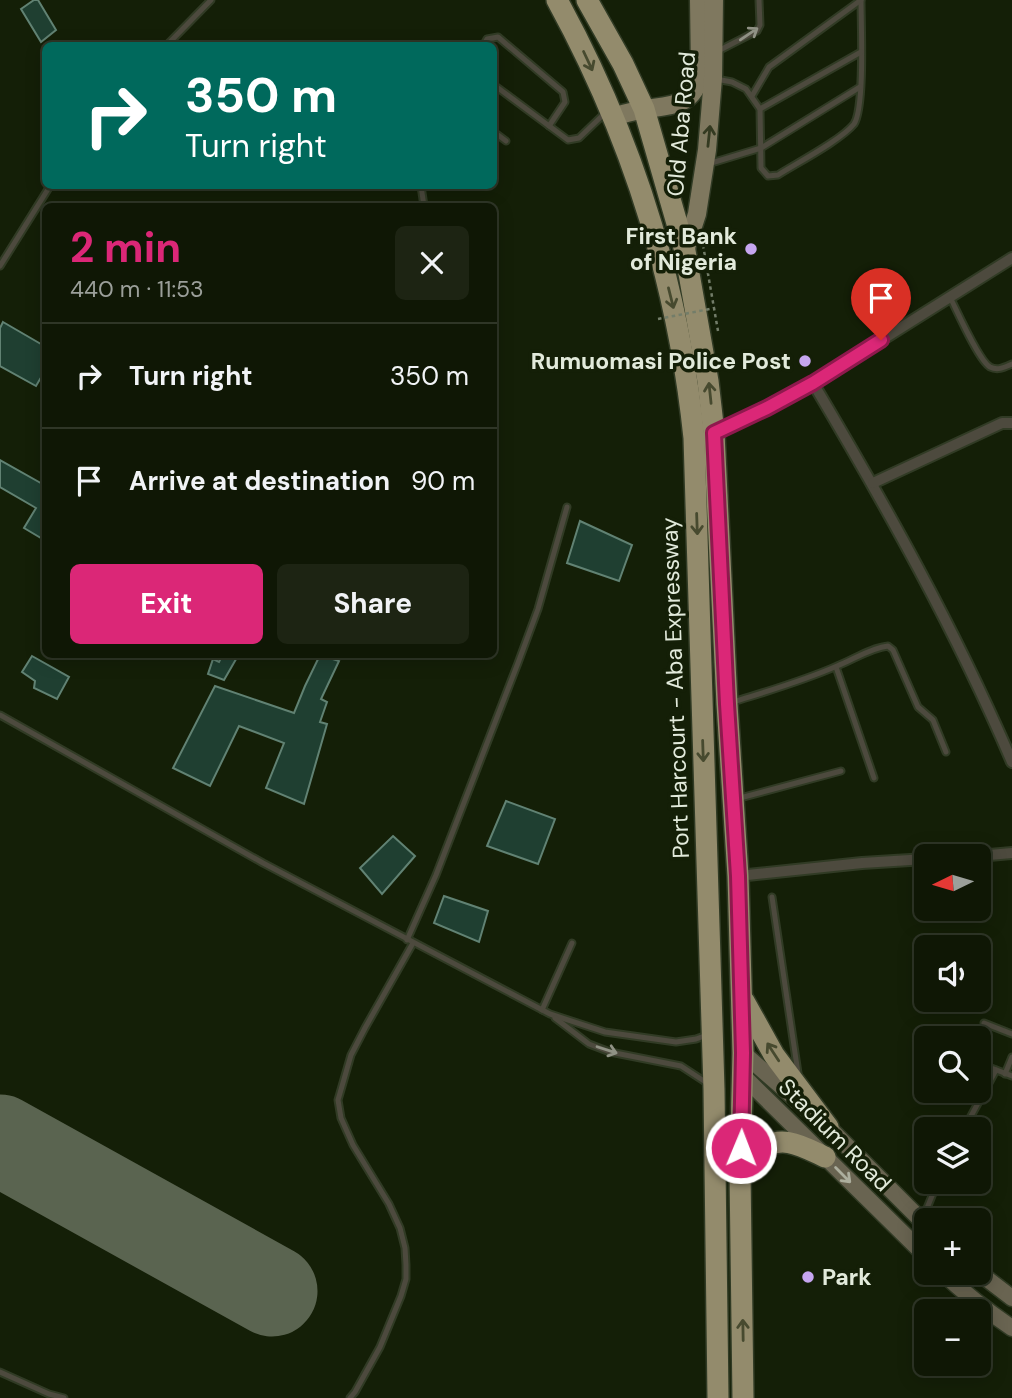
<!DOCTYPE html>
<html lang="en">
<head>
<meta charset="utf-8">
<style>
	body { margin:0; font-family:"DM Sans",sans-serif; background:#1d2413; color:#f1f3f6; height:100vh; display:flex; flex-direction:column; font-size:26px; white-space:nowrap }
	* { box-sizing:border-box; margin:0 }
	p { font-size:23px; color:#9b9f9a }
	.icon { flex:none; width:38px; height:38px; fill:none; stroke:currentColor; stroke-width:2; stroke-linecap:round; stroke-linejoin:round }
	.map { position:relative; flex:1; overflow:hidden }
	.details { position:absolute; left:42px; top:203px; width:455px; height:455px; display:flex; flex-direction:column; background:#0f1705; border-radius:10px; box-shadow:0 4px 18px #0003,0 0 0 2px #2f3627 }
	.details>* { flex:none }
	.guide { position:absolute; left:42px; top:42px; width:455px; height:147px; border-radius:10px; box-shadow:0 4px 18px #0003,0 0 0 2px #2f3627; background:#00695c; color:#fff; overflow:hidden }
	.needle { width:46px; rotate:265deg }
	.buttons { position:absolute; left:914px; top:844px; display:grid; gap:14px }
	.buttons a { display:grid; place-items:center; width:77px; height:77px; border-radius:10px; background:#0f1705; box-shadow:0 4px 18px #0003,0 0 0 2px #2f3627; font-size:35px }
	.pin { position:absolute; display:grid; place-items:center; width:60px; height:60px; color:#fff; margin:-72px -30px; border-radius:50% 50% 50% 0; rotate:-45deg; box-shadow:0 0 7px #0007 }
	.pin .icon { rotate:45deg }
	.me { position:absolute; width:77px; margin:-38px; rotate:1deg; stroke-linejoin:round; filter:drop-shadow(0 0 5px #0008) }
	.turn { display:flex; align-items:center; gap:24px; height:147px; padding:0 28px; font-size:32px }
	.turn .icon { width:91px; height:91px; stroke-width:2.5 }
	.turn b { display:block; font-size:49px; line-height:60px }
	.round { display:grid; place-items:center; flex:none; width:74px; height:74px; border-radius:10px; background:#1d2413 }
	.headline { display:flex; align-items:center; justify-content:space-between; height:119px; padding:0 28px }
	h1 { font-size:42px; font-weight:700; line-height:52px; color:#db2777 }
	.primary-button { display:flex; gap:14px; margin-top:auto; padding:14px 28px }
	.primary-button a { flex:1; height:80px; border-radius:10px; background:#db2777; color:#fff; font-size:28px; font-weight:700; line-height:80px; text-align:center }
	.primary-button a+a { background:#1d2413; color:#f1f3f6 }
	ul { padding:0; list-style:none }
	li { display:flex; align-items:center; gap:21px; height:105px; padding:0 28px; border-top:2px solid #2f3627 }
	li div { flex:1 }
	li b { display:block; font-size:26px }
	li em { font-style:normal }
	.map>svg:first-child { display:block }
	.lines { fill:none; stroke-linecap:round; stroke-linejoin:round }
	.runway { stroke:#5a6450; stroke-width:91 }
	.building { fill:#1f3f31; stroke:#618273; stroke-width:2 }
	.lane-casing { stroke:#313b25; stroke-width:9 }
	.street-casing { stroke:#313b25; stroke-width:14 }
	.secondary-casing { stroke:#313b25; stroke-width:19 }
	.primary-casing { stroke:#313b25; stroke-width:21 }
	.highway-casing { stroke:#313b25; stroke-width:24 }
	.path { stroke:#737d69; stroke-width:2.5; stroke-dasharray:3.5 3.5; stroke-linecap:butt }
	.lane { stroke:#4d4a3e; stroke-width:5 }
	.street { stroke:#4d4a3e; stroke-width:10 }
	.secondary { stroke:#696451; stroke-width:16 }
	.primary { stroke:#7f785f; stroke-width:18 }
	.highway { stroke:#938b6c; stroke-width:21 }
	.path-bridge { stroke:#737d69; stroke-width:2.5; stroke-dasharray:3.5 3.5; stroke-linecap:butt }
	.oneway { stroke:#909285 }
	.oneway2 { stroke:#474a2f }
	.oneway3 { stroke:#343a21 }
	.oneway4 { stroke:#acae9d }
	.route-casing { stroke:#8e194d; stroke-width:18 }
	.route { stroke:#db2777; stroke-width:12 }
	.poi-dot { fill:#c6a6f0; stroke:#141f07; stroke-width:2.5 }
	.labels { text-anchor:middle; stroke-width:7; stroke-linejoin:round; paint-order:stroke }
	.street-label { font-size:23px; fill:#e2eadb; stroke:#141f07 }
	.poi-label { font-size:23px; font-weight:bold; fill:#e2eadb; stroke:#141f07; text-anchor:end }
</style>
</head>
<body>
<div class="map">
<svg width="1012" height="1398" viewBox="0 0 1012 1398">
	<rect width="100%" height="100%" fill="#141f07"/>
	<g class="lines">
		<path class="runway" d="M0,1140L272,1291"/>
	</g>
	<g class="building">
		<path d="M34,0H38L56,30L41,42L21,9Z"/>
		<path d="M3,322L46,347V369L36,386L0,366V328Z"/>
		<path d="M0,460L46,486V541L24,528L36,508L0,487Z"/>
		<path d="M580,521L632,545L619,581L567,563Z"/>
		<path d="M223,654H239L224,680L208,674L213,659L219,662Z"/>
		<path d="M320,655L339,661L321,699L327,702L320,722L327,724L304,804L266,788L284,743L239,726L210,786L173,768L215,686L294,713L305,686Z"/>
		<path d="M32,656L69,677L57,699L34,688L35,681L22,672Z"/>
		<path d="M506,801L555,819L538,864L487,846Z"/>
		<path d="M393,836L415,856L382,894L360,868Z"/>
		<path d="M444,896L488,911L479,942L434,923Z"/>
	</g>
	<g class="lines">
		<g class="lane-casing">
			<g id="lane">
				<path d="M166,46L211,0"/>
				<path d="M483,46L487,39L498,37L563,92L565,102L549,126"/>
				<path d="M716,52L757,31L760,25L759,0"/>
				<path d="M716,79L732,82L746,89L760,109L761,168L768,176L778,175C797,163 841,140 854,124C865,108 861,23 861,0"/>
				<path d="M494,85L568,140L579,138L605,113"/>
				<path d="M752,96L769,67L861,0"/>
				<path d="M760,109L861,52"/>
				<path d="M494,132L506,141"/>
				<path d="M708,164L761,148L860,87"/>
				<path d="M421,186L424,206"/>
				<path d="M0,266L50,186"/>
				<path d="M950,297C957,311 979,361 990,367C998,371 1005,367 1012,364"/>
				<path d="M836,667L874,778"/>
				<path d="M733,702C768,691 803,681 837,666C853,660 870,648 888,646L893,650L918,707L933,720L946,752"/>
				<path d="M0,715L263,863L550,1014L605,1032L676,1042L696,1039L707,1035"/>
				<path d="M740,798L841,771"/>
				<path d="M772,897L798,1073"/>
				<path d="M407,940L436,875L518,663L538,609L567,507"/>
				<path d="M542,1010L572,943"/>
				<path d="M555,1018L589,1044L610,1052L681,1066L707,1083"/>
				<path d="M984,1023L1012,1034"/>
				<path d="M978,1063L1012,1076"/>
				<path d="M1005,1074L1012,1057"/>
				<path d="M964,1129L996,1070"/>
				<path d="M923,1218L938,1181"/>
				<path d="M0,1372L49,1394L64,1398"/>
				<path d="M350,1398L355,1392L380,1347L401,1296L406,1279V1265L405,1248L400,1228L389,1204L353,1145L341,1118L338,1100L351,1055L365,1028L413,943"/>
			</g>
		</g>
		<g class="street-casing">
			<g id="street">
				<path d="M813,383C886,506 956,631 1012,762"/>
				<path d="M714,433L767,408L813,383L1012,258"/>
				<path d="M873,483L1002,423H1012"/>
				<path d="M978,856L1012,853"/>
				<path d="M738,876L862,863L926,859"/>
			</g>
		</g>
		<g class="secondary-casing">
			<g id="secondary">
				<path d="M743,1053L828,1127L926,1225"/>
				<path d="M742,1075L926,1256"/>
				<path d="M942,1272C964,1293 987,1311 1012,1328"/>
				<path d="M978,1272L1012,1298"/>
			</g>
		</g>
		<g class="primary-casing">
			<g id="primary">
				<path d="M614,116C625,114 636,110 646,109C672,105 695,106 700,73L699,0"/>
				<path d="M685,251L697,214L707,150L713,78L714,0"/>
			</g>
		</g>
		<g class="highway-casing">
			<g id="highway">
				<path d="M557,0C632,137 678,283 694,438L714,1089L718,1398"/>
				<path d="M587,0L623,64L644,109L685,251L708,381L714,433L727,704L738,876L743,1053L740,1172L743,1398"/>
				<path d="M744,1001L774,1055L828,1127"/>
				<path d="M740,1172C745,1163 750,1157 758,1151C781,1133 802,1146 825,1157"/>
			</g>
		</g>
		<path class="path" d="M703,245L718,331"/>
		<use href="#lane" class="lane"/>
		<use href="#street" class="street"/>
		<use href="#secondary" class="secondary"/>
		<use href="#primary" class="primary"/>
		<use href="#highway" class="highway"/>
		<path class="path-bridge" d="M658,319L715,308"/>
	</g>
	<defs><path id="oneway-shaft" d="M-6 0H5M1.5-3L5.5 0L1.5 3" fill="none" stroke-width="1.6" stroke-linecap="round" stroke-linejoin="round" transform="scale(1.75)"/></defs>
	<g class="oneway">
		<use href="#oneway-shaft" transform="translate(749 34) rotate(-34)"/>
		<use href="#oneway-shaft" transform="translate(607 1050) rotate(18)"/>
	</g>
	<g class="oneway2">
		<use href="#oneway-shaft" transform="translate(588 61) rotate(65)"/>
		<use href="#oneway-shaft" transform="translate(671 298) rotate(76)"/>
		<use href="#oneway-shaft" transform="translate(710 393) rotate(-96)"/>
		<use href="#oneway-shaft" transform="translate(697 524) rotate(88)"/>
		<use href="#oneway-shaft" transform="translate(703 751) rotate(88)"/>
		<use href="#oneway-shaft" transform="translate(773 1052) rotate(-123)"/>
		<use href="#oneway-shaft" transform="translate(743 1330) rotate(-91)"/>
	</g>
	<use class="oneway3" href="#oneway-shaft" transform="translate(709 136) rotate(-84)"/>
	<use class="oneway4" href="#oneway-shaft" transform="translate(843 1175) rotate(45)"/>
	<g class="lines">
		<g class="route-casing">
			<path id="route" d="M741,1148L743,1053L738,876L727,704L714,433L767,408L813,383L881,340"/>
		</g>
		<use href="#route" class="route"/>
	</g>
	<g class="poi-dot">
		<circle cx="751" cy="249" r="7"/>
		<circle cx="805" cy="361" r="7"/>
		<circle cx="808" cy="1277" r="7"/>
	</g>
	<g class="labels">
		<g class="street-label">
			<text transform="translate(681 124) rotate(-85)" y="8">Old Aba Road</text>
			<text transform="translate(675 688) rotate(-92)" y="8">Port Harcourt - Aba Expressway</text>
			<text transform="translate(835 1135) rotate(45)" y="8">Stadium Road</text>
		</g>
		<g class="poi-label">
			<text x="737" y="244">First Bank<tspan x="737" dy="26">of Nigeria</tspan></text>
			<text x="791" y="369">Rumuomasi Police Post</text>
			<text x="822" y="1285" text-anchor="start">Park</text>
		</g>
	</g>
</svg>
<div class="buttons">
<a><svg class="needle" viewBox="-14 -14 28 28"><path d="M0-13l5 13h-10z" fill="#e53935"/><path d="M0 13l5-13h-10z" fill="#9b9f9a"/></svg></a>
<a><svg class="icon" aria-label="sound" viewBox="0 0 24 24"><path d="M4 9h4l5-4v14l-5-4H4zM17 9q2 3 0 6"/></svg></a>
<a><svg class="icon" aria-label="search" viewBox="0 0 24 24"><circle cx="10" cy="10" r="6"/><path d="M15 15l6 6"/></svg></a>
<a><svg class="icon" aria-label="layers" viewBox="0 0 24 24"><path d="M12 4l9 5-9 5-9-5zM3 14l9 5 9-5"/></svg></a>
<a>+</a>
<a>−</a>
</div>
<div class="pin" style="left:881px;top:340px;background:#d93025"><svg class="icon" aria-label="arrive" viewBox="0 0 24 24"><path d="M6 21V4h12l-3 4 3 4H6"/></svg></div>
<svg class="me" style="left:741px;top:1148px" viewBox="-20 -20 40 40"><circle r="17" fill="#db2777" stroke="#fff" stroke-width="3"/><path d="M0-11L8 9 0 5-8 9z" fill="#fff"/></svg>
<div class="guide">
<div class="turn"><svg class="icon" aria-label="right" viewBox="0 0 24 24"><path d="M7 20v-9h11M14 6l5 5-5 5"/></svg><div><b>350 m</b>Turn right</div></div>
</div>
<section class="details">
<div class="headline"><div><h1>2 min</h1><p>440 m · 11:53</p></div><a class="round"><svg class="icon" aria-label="close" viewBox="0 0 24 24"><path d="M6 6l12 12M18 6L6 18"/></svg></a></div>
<ul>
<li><svg class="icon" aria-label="right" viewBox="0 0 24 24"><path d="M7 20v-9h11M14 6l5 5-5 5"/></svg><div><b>Turn right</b></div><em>350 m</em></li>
<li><svg class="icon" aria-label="arrive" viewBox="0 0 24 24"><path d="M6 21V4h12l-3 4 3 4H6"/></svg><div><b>Arrive at destination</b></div><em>90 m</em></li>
</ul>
<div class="primary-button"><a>Exit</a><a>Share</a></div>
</section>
</div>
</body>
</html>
